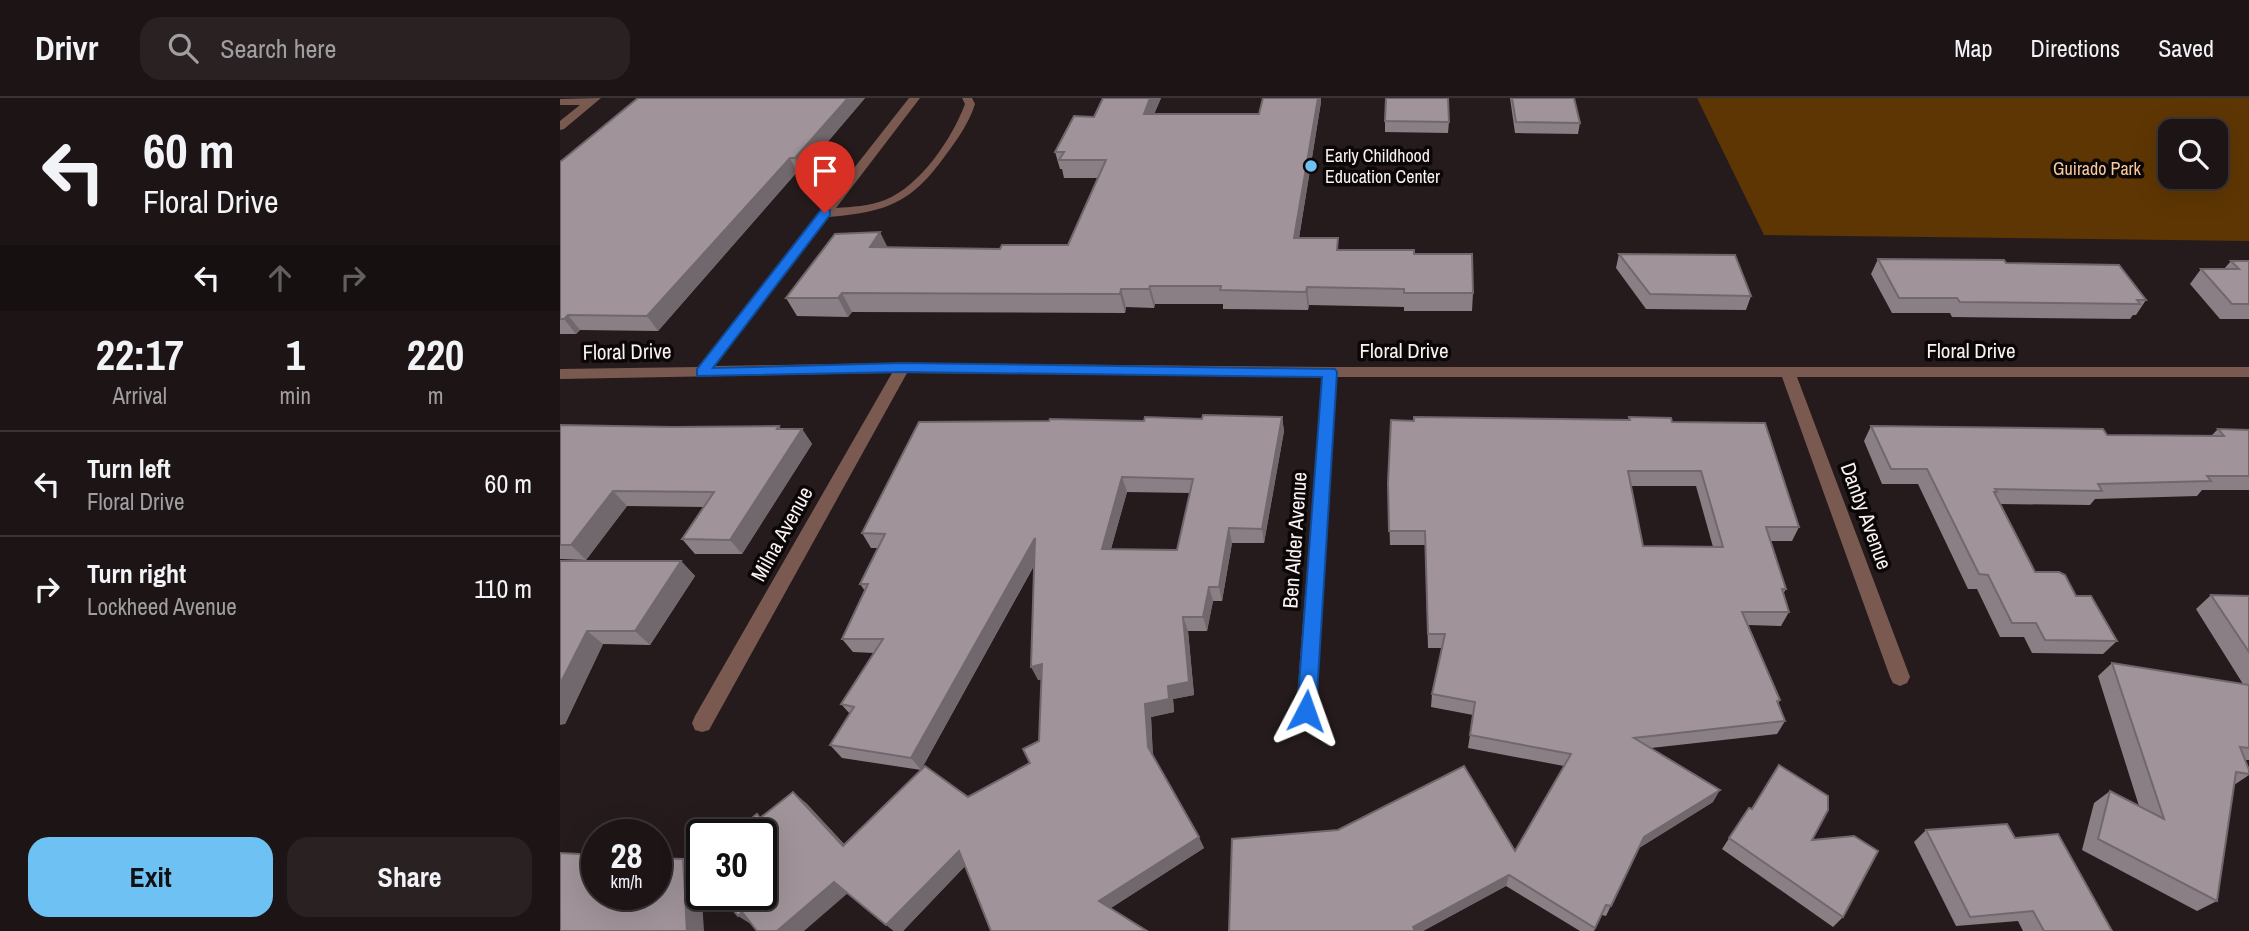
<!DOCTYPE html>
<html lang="en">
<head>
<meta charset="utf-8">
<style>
	body { margin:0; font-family:"Archivo Narrow",sans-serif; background:#292122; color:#f1f3f6; height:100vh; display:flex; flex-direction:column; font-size:26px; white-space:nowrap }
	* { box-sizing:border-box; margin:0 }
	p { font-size:23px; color:#a09ea0 }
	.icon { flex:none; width:38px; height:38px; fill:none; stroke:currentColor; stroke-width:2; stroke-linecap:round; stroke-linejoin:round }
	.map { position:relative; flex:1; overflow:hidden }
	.details { display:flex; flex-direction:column; background:#1c1415; width:560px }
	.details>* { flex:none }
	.guide { background:#1c1415; color:#f1f3f6; overflow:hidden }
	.tools { position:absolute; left:1598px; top:21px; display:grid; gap:14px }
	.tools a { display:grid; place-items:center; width:70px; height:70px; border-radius:14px; background:#1c1415; box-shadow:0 7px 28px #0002,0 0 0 2px #3a3334; font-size:35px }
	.speed { position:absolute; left:21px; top:721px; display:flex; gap:14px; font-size:35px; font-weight:700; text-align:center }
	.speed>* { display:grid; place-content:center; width:91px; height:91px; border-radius:50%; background:#1c1415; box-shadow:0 7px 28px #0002,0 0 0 2px #3a3334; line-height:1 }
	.speed small { font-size:18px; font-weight:400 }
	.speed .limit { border:4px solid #111; border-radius:10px; background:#fff; color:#111 }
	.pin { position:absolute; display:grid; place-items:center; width:60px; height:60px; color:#fff; margin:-72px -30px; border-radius:50% 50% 50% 0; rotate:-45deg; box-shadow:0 0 7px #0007 }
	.pin .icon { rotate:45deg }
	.me { position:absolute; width:77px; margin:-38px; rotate:4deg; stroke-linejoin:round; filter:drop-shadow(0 0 5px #0008) }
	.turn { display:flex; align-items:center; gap:24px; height:147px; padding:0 28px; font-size:32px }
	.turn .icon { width:91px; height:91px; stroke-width:2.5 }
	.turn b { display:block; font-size:49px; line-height:60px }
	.lanes { display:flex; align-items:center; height:66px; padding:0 28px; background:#0003; justify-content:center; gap:35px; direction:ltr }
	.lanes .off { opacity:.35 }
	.eta { display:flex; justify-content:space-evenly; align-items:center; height:119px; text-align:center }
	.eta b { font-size:42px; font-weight:700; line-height:49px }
	.action { display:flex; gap:14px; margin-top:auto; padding:14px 28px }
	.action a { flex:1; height:80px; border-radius:21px; background:#6ec2f3; color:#111; font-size:28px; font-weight:700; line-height:80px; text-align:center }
	.action a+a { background:#292122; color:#f1f3f6 }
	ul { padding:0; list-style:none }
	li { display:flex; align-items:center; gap:21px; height:105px; padding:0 28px; border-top:2px solid #3a3334 }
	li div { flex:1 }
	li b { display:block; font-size:26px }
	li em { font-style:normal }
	header { display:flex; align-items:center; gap:42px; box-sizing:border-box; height:98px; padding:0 35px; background:#1c1415; border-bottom:2px solid #3a3334 }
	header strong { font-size:33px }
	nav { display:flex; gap:38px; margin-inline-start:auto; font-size:24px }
	.search { width:490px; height:63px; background:#292122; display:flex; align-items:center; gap:18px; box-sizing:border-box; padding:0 24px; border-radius:21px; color:#a09ea0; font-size:26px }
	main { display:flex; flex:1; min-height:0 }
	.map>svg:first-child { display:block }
	.green { fill:#5e3603; fill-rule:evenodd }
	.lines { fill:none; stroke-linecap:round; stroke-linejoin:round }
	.minor { fill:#7a5a50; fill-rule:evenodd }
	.wall { fill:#8a7f84; fill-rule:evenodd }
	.shaded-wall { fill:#70686c }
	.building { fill:#a0949a; stroke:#70686c; stroke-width:2; fill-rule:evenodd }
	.route { fill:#1a73e8; stroke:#114b97; stroke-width:2 }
	.poi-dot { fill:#6ec2f3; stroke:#0b0707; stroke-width:2.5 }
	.labels { text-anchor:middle; stroke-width:7; stroke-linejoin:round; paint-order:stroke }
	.far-poi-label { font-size:18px; fill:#f9f1f2; stroke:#0b0707; text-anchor:start }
	.far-park-label { font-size:18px; fill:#f9c99e; stroke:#0b0707 }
	.street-label { font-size:21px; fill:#f9f1f2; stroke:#0b0707 }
</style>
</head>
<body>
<header>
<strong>Drivr</strong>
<div class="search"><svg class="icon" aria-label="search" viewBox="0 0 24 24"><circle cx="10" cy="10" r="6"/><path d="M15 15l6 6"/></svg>Search here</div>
<nav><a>Map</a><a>Directions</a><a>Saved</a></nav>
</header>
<main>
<section class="details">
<div class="guide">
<div class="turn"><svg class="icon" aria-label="left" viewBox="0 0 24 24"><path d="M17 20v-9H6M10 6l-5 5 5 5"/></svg><div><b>60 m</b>Floral Drive</div></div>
<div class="lanes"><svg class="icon" aria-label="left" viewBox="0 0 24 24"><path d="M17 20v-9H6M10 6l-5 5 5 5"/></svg><svg class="icon off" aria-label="ahead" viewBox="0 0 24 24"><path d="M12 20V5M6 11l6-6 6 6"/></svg><svg class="icon off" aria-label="right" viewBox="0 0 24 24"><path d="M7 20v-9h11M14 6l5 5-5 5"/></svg></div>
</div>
<div class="eta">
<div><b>22:17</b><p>Arrival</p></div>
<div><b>1</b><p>min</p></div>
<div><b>220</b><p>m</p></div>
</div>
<ul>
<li><svg class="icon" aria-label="left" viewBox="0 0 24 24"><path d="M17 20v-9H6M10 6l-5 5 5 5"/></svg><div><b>Turn left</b><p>Floral Drive</p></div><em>60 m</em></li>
<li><svg class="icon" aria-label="right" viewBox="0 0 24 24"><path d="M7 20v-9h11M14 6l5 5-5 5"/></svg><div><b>Turn right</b><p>Lockheed Avenue</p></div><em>110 m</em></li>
</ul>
<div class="action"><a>Exit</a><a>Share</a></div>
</section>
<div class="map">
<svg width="1689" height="833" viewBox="0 0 1689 833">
	<rect width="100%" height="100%" fill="#251b1c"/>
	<path class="green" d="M1137,0H1689V143L1204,137ZM1610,33H1656V79H1610Z"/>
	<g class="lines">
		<g class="minor">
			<path d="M41,0L4,31L0,32V23L20,7H0V1Z"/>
			<path d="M349,0H360L276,110C292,109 309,108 325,102C360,88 392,41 405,6L402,0H412L415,6C409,25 397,42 385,58C351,105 327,114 269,119L154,268L342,265L770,269H1689V279H1237L1350,579L1347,585L1340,588L1333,585L1330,579L1222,279H777L756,613L753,620L746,622L739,620L736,613L762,279L347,275L149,632L142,634L135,632L132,625L135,618L332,275L0,281V271L138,269Z"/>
		</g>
	</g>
	<g class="wall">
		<path d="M78,0H305L242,74H237L98,233L20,232L16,236H0V64Z"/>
		<path d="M543,0H601L594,16H699L761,4L739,140L779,152L854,156L913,195L912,213H844V209L749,207L748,212L663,211V206H595L594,210L566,209L565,215L292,214L288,219L237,218L226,200L327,149L440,151L508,147L538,80H504L502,71H500L495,54L534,19Z"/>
		<path d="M950,0H1014L1020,25L1018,36L955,35Z"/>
		<path d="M825,23L889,24L888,35L825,34Z"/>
		<path d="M1059,156L1191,198L1186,212L1086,211L1056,170Z"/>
		<path d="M1318,161L1446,165L1586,202L1576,217H1573L1570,221L1392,219L1390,215H1332L1311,176Z"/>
		<path d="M1671,163H1689V221H1660L1630,186L1641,171H1664Z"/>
		<path d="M722,319L724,333L704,445H672L662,503H653L647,533H628L634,597L613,601L614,614L591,619L593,659L644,750L551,810L405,768L343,833H334L287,795L201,719L246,705L284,746L361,672L282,660L270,647L290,616L281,606L314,555L293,554L282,541L305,493L300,486L318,450H311L302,435L584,323ZM567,394L630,395L617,452L551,451ZM474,468L478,582L482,581L479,643L470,665L408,699L362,670Z"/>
		<path d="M1069,319L1112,324L1239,429L1232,443H1211L1226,491L1223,496L1229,514L1221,528L1188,527L1220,602L1218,606L1225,623L1217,636L1091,650L1153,704L1079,750L1046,818L1042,817L1034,833H1020L946,788L863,833H669L955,753L1004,668L908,650L913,617L871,609L872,596L882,550H868L865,447H830L828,385L1069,322ZM1071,388H1136L1153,449L1083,448Z"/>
		<path d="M0,327L112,329L219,328L221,331H242L252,346L182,456H135L122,441L144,409L67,408L26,462L0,461Z"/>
		<path d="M1311,328L1547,337L1651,338L1658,331L1689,332V392H1642L1637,398L1535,401L1530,407L1440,406L1475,474L1516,498L1557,543L1543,556L1472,555L1464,539H1440L1417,491H1408L1358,386H1322L1304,343Z"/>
		<path d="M0,463H121L135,478L90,547L43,546L5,626Z"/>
		<path d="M1651,497L1689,498V662H1685L1689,672V677L1674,687L1657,803L1637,813L1522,752L1534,705L1550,693L1579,708L1538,578L1552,565L1683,586L1636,511Z"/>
		<path d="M1219,667L1252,742L1283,819L1273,829L1162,751L1189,710L1192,711Z"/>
		<path d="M1366,732L1455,740L1552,833H1463L1458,823L1396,828L1354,744Z"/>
	</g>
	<g class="shaded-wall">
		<path d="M288,0H305L242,74L235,60Z"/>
		<path d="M590,0H601L587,33L584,16Z"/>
		<path d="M758,0H761V4L736,158L734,140Z"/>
		<path d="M230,60L237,74L98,233L87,218Z"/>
		<path d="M320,134L329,152L310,149Z"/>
		<path d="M590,188L595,206L594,210L589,191Z"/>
		<path d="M747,189L749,207L748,212L746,194Z"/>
		<path d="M561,191L566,209L565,215L560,196Z"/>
		<path d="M282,195L292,214L288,219L278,200Z"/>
		<path d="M8,217L20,232L16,236L4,221Z"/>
		<path d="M722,319L724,333L704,445L702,431Z"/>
		<path d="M242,331L252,346L182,456L170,442Z"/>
		<path d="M562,379L567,394L547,465L542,451Z"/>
		<path d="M53,393L67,408L26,462L11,447Z"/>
		<path d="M669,430L672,445L662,503L659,489Z"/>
		<path d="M475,440L481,454L361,672L351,660Z"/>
		<path d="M121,463L135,478L90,547L75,533Z"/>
		<path d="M649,489L653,503L647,533L643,519Z"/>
		<path d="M623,519L628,533L634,597L613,601L614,614L591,619L593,662L588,649L585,606L608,588Z"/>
		<path d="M27,533L43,546L5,626L0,627V586Z"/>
		<path d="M482,566L490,580L478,582L471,569Z"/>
		<path d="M1160,692L1153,704L1079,750L1084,739Z"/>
		<path d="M233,694L246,705L296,759L283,748Z"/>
		<path d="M639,739L644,750L546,813L539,803Z"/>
		<path d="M399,753L409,764L343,833H334L326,827Z"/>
		<path d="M123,761L140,772L144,833H127Z"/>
		<path d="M949,777L946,788L863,833H853V829Z"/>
		<path d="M274,784L288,795L244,833H217Z"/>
		<path d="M182,814L194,828L178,818Z"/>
	</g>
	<g class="building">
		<path d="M78,0H288L235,60H230L87,218L8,217L4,221H0V64Z"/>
		<path d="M543,0H590L584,16H699L703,0H758L734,140H778L777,152H854V156H912L913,195H844V191L747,189L746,194L660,192L661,188H590L589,191H561L560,196L282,195L278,200H226L275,136L320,134L310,149L440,151L442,147H508L546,62H499L504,54H495L514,18L534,19Z"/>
		<path d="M826,0H888L889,24L825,23Z"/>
		<path d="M952,0H1014L1020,25L956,24Z"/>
		<path d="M1059,156L1175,157L1191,198L1090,196Z"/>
		<path d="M1318,161L1444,162L1446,165L1559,167L1586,202H1577L1580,206L1400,204L1397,200H1339Z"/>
		<path d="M1671,163H1689V206H1672L1641,171H1679Z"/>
		<path d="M643,317L722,319L702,431L669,430L659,489H649L643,519H623L629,584L608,588L609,601L585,606L588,649L639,739L539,803L587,833H431L399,753L326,827L274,784L217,833H197L182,814L178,818L160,796H201V737H171L197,716L200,720L233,694L283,748L365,668L408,699L470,665L463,651L479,643L482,566L471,569L475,440L351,660L270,647L294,609L281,606L323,541H282L308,486H300L325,436L302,435L359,324L489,323L490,321L584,323L585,319L642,321ZM562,379L633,381L617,452L542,451Z"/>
		<path d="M854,319L1070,322L1069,319L1111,320L1112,324L1205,325L1239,429H1206L1226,491H1222L1229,514H1182L1220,602L1217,603L1225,623L1074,640L1160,692L1084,739L1051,808L1046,807L1035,830L949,777L853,829L855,833H669L672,741L778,732L904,668L955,753L1011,656L910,637L915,604L872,596L885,536H868L865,433H829L828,385L831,322L854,323ZM1068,373H1141L1163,449L1083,448Z"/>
		<path d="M0,327L112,329L219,328L217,331H242L170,442L122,441L154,394L53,393L11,447H0Z"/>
		<path d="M1311,328L1543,331L1547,337L1664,338L1658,331L1689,332V378H1647L1651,383L1538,386L1542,393L1435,391L1437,394H1434L1475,474H1499L1505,477L1516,498H1531L1557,543L1485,542L1476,525H1452L1428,477L1419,476L1367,371H1331Z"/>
		<path d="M0,463H121L75,533H27L0,586Z"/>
		<path d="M1651,497L1689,498V554Z"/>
		<path d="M1552,565L1689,587V650L1680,649L1689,672V676L1676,674L1657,803L1538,741L1550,693L1604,721Z"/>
		<path d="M1219,667L1268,698V712L1252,742L1294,738L1318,753L1283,819L1169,740L1189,710L1192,711Z"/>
		<path d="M1447,726L1455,740L1498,736L1552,833H1484L1473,813L1410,819L1366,732Z"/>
		<path d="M0,755L37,757V796H96V760L123,761L127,833H0Z"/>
		<path d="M142,759V774L135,765Z"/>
	</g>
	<path class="route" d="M265,111L270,112V117L153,270L342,265L775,271L777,274L756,613L753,619L746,621L740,619L737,613L762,279L342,274L137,278V271L261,112Z"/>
	<circle class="poi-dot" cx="751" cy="68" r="7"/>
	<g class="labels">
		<g class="far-poi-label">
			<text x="765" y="64">Early Childhood<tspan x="765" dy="21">Education Center</tspan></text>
		</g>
		<g class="far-park-label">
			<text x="1537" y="77">Guirado Park</text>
		</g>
		<g class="street-label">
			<text x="844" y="260">Floral Drive</text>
			<text x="1411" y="260">Floral Drive</text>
			<text transform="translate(67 254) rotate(-1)" y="7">Floral Drive</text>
			<text transform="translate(1306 418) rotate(70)" y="7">Danby Avenue</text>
			<text transform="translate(222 436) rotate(-61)" y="7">Milna Avenue</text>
			<text transform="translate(735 442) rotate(-86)" y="7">Ben Alder Avenue</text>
		</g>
	</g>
</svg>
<div class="tools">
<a><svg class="icon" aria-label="search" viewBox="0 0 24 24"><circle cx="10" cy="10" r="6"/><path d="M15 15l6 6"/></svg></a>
</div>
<div class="speed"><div>28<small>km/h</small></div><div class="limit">30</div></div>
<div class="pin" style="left:265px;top:115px;background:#d93025"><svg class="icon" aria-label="arrive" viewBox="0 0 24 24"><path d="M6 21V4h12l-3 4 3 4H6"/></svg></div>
<svg class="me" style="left:746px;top:613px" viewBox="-20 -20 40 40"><path d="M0-17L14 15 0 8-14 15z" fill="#1a73e8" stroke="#fff" stroke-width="4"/></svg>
</div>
</main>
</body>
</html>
